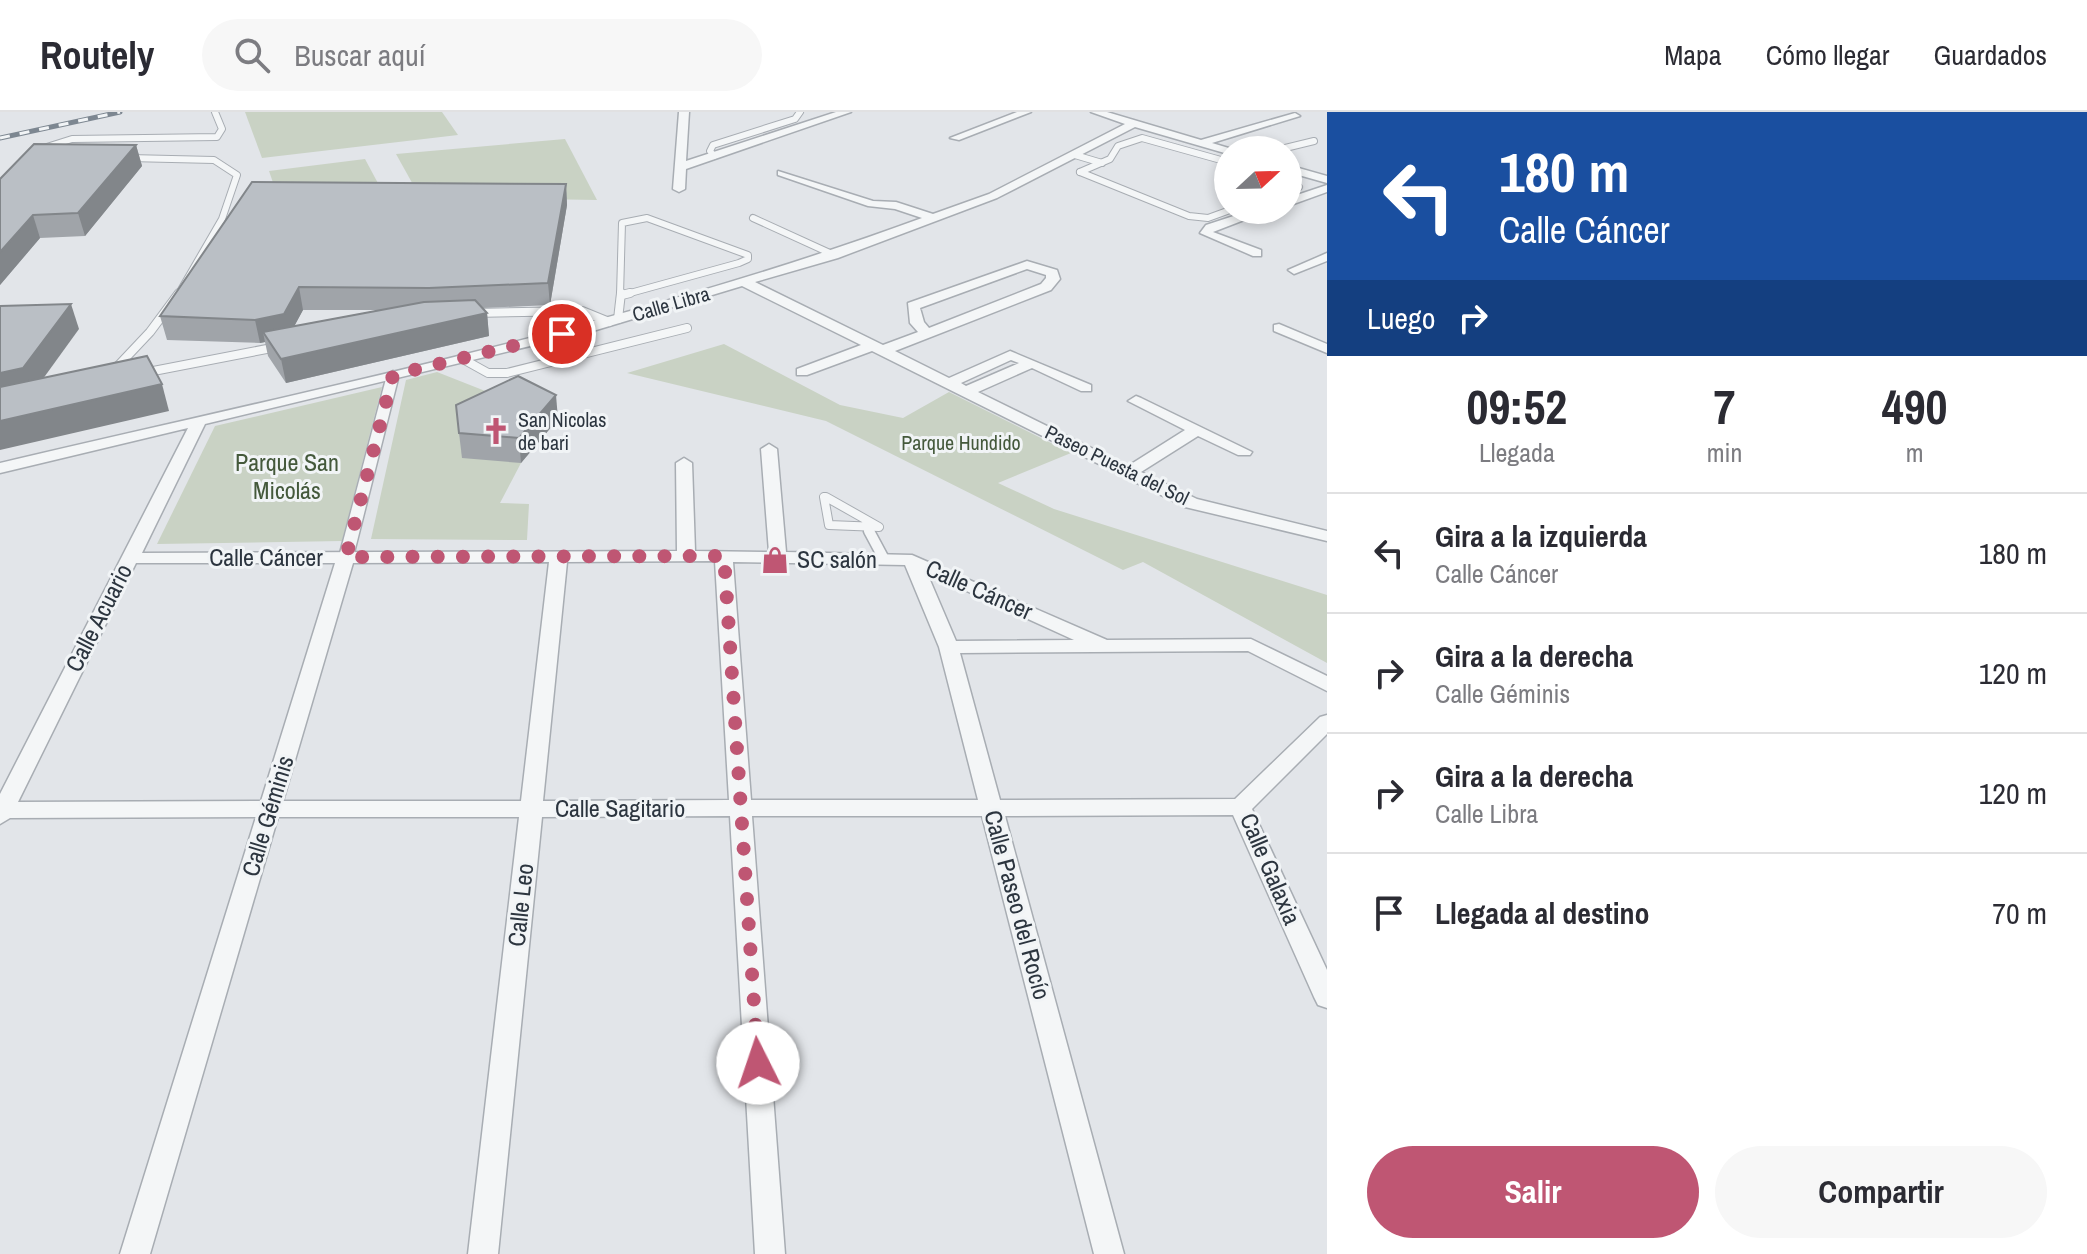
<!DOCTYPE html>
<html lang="es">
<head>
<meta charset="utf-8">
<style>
	body { margin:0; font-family:"Archivo Narrow",sans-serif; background:#f7f7f7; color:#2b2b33; height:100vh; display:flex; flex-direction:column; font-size:30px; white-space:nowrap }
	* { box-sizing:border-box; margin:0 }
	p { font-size:26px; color:#7c7c81 }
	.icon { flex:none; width:44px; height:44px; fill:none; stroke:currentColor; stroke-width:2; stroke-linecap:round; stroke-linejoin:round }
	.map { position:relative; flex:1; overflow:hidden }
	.drawer { display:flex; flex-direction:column; background:#fff; width:760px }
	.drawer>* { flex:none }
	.banner { background:#1a4fa0; color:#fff; overflow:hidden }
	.needle { width:52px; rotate:68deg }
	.controls { position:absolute; left:1214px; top:24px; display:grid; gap:16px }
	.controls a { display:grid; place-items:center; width:88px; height:88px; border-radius:50%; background:#fff; box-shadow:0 4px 12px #0003; font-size:40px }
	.pin { position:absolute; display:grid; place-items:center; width:68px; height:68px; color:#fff; margin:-34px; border:4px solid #fff; border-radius:50%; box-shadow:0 2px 8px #0007 }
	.me { position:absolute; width:88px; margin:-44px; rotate:356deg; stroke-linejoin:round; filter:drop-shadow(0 0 6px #0008) }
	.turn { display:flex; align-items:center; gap:28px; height:168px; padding:0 40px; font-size:36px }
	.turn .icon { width:104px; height:104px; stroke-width:2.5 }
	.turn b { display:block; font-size:56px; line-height:68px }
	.then { display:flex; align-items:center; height:76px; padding:0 40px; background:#0003; gap:16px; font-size:30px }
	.eta { display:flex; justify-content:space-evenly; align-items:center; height:136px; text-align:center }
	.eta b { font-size:48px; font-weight:700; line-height:56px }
	.cta { display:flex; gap:16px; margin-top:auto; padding:16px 40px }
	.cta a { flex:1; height:92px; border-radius:48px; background:#bf5673; color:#fff; font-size:32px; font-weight:700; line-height:92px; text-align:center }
	.cta a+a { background:#f7f7f7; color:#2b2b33 }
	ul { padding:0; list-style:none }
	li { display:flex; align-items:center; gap:24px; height:120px; padding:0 40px; border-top:2px solid #e1e1e2 }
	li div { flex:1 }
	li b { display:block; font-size:30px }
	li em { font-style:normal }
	header { display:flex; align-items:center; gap:48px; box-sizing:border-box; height:112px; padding:0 40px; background:#fff; border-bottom:2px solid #e1e1e2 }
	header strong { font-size:38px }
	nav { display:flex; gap:44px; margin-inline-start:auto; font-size:28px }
	.search { width:560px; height:72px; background:#f7f7f7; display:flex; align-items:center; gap:20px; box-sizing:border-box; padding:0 28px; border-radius:44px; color:#7c7c81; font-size:30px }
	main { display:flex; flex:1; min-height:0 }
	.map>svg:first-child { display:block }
	.green { fill:#c9d2c4 }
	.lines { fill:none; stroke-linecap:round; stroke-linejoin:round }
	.service-far2-casing { stroke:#a8adb3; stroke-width:8 }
	.service-far1-casing { stroke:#a8adb3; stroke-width:10 }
	.service-casing { stroke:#a8adb3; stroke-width:13 }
	.pedestrian-casing { stroke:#a8adb3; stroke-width:3 }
	.minor-casing { stroke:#a8adb3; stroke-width:3 }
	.service-far2 { stroke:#f4f6f7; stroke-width:6 }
	.service-far1 { stroke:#f4f6f7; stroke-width:8 }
	.service { stroke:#f4f6f7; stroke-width:10 }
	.pedestrian { fill:#f4f6f7; fill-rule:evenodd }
	.minor { fill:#f4f6f7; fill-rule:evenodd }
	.rail-casing { stroke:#7d8791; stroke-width:5 }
	.rail { stroke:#f1f4f6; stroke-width:3; stroke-dasharray:10; stroke-linecap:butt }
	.wall { fill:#a0a4a9; fill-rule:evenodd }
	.shaded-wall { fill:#82868a }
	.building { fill:#babfc5; stroke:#82868a; stroke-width:2 }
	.route { stroke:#bf5673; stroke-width:14; stroke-dasharray:0 25.2 }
	.labels { text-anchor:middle; stroke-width:6; stroke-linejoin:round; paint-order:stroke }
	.far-street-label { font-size:20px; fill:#2c353f; stroke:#f1f4f6 }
	.far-poi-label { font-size:20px; fill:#2c353f; stroke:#f1f4f6; text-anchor:start }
	.far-park-label { font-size:20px; fill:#44593b; stroke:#f1f4f6 }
	.park-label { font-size:24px; fill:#44593b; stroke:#f1f4f6 }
	.street-label { font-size:24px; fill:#2c353f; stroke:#f1f4f6 }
	.poi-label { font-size:24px; fill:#2c353f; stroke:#f1f4f6; text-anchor:start }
</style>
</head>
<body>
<header>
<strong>Routely</strong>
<div class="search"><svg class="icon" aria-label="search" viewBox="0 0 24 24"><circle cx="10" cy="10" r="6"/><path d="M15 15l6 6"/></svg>Buscar aquí</div>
<nav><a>Mapa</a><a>Cómo llegar</a><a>Guardados</a></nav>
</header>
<main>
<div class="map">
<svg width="1327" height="1142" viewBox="0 0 1327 1142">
	<rect width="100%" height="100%" fill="#e2e5e9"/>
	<g class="green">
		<path d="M245,0H442L458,23L262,46Z"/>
		<path d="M565,27L597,88L420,85L396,42Z"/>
		<path d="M365,47L380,75L279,88L269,59Z"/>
		<path d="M724,232L840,293L903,306L949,280L1071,341L998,371L1054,397L1327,483V551L1143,450L1123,458L826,309L627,261Z"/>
		<path d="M437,260L516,291L521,351L500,391L529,392L527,428L371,427L406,268Z"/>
		<path d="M382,275L342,429L157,432L215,314Z"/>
	</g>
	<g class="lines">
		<g class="service-far2-casing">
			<g id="service-far2">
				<path d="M1277,38L1314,29"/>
				<path d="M34,39L72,27L217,25L222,17L215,0"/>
				<path d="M1075,43L1102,51"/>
				<path d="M714,44L710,39L713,33L795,7L800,0"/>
				<path d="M129,46L214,48L237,63L222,107L178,183"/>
				<path d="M1080,60L1110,47L1118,34L1142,26L1228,50"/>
				<path d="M1080,60L1189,104L1208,106L1230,98"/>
				<path d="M1288,68L1299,75L1288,80"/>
				<path d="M753,106L834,143"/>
				<path d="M620,183L622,111L647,106L748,143V147L739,151L623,183"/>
			</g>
		</g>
		<g class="service-far1-casing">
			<g id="service-far1">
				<path d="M622,183L630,181"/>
				<path d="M474,201L582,199L609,210"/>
				<path d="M618,207L621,181"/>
				<path d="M461,246L488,261H507L687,216"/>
				<path d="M117,255L150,220L179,181"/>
				<path d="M143,261L277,235"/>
				<path d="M824,385H826L879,415L829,413Z"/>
				<path d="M867,415L870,421"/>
			</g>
		</g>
		<g class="service-casing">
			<path id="service" d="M869,419L884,447"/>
		</g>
		<g class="pedestrian-casing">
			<path id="pedestrian" d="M393,259L399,263L353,445L351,448H341L339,445L387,263Z"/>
		</g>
		<g class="minor-casing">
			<g id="minor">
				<path d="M679,0H689L686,49L836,0H851L686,57L685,77L679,80L673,77Z"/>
				<path d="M1017,0H1031L959,28L950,26Z"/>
				<path d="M1091,0H1107L1201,28L1295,1L1300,4L1212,31L1232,37L1228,42L1135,15L997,86L838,146L755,170L883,233L918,220L910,211L908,191L1027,149L1057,158L1060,167L1051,178L895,239L949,266L1010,239L1091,273V279H1081L1032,256L978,280L1128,354L1185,318L1128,289L1136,284L1141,286L1252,340L1250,343H1238L1198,324L1141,360L1197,387L1327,419V429L1185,395L872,239L807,263H797V257L861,233L742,174L593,219L205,312L142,441L677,439L676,351L684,346L692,351L695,439L769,440L761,337L769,332L777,337L786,440L912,443L1107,528L1251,527L1327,564V579L1248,539L960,541L1000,688L1235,687L1320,605L1327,603V622L1252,697L1327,858V896L1318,893L1314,885L1233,703L1005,704L1124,1142H1094L982,704H752L785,1142H755L730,704L542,705L498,1142H468L519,705H278L150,1142H120L256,705L10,706L0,712V682L188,316L0,361V351C309,278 623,216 922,106L895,97L868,94L778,63V59L873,89L896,90L933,102L989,82L1125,12ZM1027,157L1046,163V166L1041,172L929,216L924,210L920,196ZM1011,248L1019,251L966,274L961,271ZM715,449L729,688L543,689L567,450ZM549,450L521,689H283L353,451ZM733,450L905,453L939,535L978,688H751ZM136,451H335L261,689L18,690ZM927,461L1074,528L956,529Z"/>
				<path d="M1288,53L1327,64V71L1288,60Z"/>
				<path d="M1327,73V80L1288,94V86Z"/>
				<path d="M1252,98H1270L1213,120L1261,138V144H1253L1200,121L1206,113Z"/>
				<path d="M1327,141V149L1294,162L1288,158Z"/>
				<path d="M1279,212L1327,232V241L1274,219V213Z"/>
			</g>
		</g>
		<use href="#service-far2" class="service-far2"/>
		<use href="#service-far1" class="service-far1"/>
		<use href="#service" class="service"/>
		<use href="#pedestrian" class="pedestrian"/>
		<use href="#minor" class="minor"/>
		<g class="rail-casing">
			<path id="rail" d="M0,26L120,0"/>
		</g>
		<use href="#rail" class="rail"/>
	</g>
	<g class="wall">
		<path d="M136,33L142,54L85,124L40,126L0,173V67Z"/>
		<path d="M566,72L567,93L550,193L483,196L487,201L489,224L286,271L268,244L265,230L260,231L167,228L160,204ZM303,198H379L294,214Z"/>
		<path d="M558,307L521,351L462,346L459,321Z"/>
	</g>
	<g class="shaded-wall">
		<path d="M136,33L142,54L85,124L78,101Z"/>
		<path d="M566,72L567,93L550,193L548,171Z"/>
		<path d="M33,103L40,126L0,173V140Z"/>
		<path d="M299,175L303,198L288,226L263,220L265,230L260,231L255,208Z"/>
		<path d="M71,192L79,217L32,282L0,290V261Z"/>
		<path d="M487,201L489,224L286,271L281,247Z"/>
		<path d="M162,272L169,299L0,338V309Z"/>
		<path d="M556,283L558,307L521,351L519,326Z"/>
	</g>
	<g class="building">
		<path d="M34,32L136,33L78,101L33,103L0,140V67Z"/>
		<path d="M252,70L566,72L548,171L429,176L299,175L284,202L255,208L160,204Z"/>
		<path d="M475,188L487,201L281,247L263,220L424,190Z"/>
		<path d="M71,192L23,256L0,261V194Z"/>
		<path d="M147,244L162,272L0,309V275Z"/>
		<path d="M518,264L556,283L519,326L459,321L456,293Z"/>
	</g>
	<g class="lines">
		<path class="route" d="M562,222L393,263L346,445L724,444L758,951"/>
	</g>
	<defs>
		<g id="church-bare" transform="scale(2.16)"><path d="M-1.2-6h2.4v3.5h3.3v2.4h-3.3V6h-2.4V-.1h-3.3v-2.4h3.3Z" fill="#bf5673" stroke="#f1f4f6" stroke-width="2.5" paint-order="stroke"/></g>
		<g id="shop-bare" transform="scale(2.16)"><path d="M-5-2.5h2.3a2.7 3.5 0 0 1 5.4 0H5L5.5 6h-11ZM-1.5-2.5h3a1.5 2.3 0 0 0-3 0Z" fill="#bf5673" stroke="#f1f4f6" stroke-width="2.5" paint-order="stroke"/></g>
	</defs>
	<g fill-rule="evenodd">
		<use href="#church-bare" x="496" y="319"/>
		<use href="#shop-bare" x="775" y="448"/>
	</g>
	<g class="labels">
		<g class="far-street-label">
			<text transform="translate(671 192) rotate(-16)" y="7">Calle Libra</text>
			<text transform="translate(1117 353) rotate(26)" y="7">Paseo Puesta del Sol</text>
		</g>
		<g class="far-poi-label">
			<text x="518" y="315">San Nicolas<tspan x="518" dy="23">de bari</tspan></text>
		</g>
		<g class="far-park-label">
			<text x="961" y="338">Parque Hundido</text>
		</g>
		<g class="park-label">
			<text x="287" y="359">Parque San<tspan x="287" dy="28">Micolás</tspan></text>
		</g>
		<g class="street-label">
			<text x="266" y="454">Calle Cáncer</text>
			<text transform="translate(979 478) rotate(24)" y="8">Calle Cáncer</text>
			<text transform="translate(99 506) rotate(-63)" y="8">Calle Acuario</text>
			<text x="620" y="705">Calle Sagitario</text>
			<text transform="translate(268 704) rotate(-73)" y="8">Calle Géminis</text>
			<text transform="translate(1270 757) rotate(67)" y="8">Calle Galaxia</text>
			<text transform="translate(521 793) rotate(-84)" y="8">Calle Leo</text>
			<text transform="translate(1017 793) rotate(75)" y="8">Calle Paseo del Rocío</text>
		</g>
		<g class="poi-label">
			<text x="797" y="456">SC salón</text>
		</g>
	</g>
</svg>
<div class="controls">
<a><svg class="needle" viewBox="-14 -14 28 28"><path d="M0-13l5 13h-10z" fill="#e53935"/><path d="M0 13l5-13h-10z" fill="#7c7c81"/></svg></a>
</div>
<div class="pin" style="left:562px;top:222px;background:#d93025"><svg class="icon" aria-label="arrive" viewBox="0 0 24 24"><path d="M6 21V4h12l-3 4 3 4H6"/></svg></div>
<svg class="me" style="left:758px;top:951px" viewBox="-20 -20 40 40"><circle r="19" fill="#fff"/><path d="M0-13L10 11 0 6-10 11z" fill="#bf5673"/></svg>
</div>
<section class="drawer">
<div class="banner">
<div class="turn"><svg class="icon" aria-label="left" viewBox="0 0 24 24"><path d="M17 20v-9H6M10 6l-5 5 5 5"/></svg><div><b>180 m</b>Calle Cáncer</div></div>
<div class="then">Luego<svg class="icon" aria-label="right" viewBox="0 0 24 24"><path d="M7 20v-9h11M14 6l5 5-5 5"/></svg></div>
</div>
<div class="eta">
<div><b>09:52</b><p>Llegada</p></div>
<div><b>7</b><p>min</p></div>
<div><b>490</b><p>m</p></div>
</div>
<ul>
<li><svg class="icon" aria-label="left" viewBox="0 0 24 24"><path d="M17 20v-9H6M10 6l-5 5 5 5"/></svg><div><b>Gira a la izquierda</b><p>Calle Cáncer</p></div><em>180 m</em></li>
<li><svg class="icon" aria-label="right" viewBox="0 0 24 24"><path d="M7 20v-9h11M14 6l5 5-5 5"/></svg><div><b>Gira a la derecha</b><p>Calle Géminis</p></div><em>120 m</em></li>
<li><svg class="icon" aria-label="right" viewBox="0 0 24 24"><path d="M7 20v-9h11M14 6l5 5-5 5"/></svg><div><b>Gira a la derecha</b><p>Calle Libra</p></div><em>120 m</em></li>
<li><svg class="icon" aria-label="arrive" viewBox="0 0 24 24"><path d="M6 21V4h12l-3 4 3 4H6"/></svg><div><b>Llegada al destino</b></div><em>70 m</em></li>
</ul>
<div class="cta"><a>Salir</a><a>Compartir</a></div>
</section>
</main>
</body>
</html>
